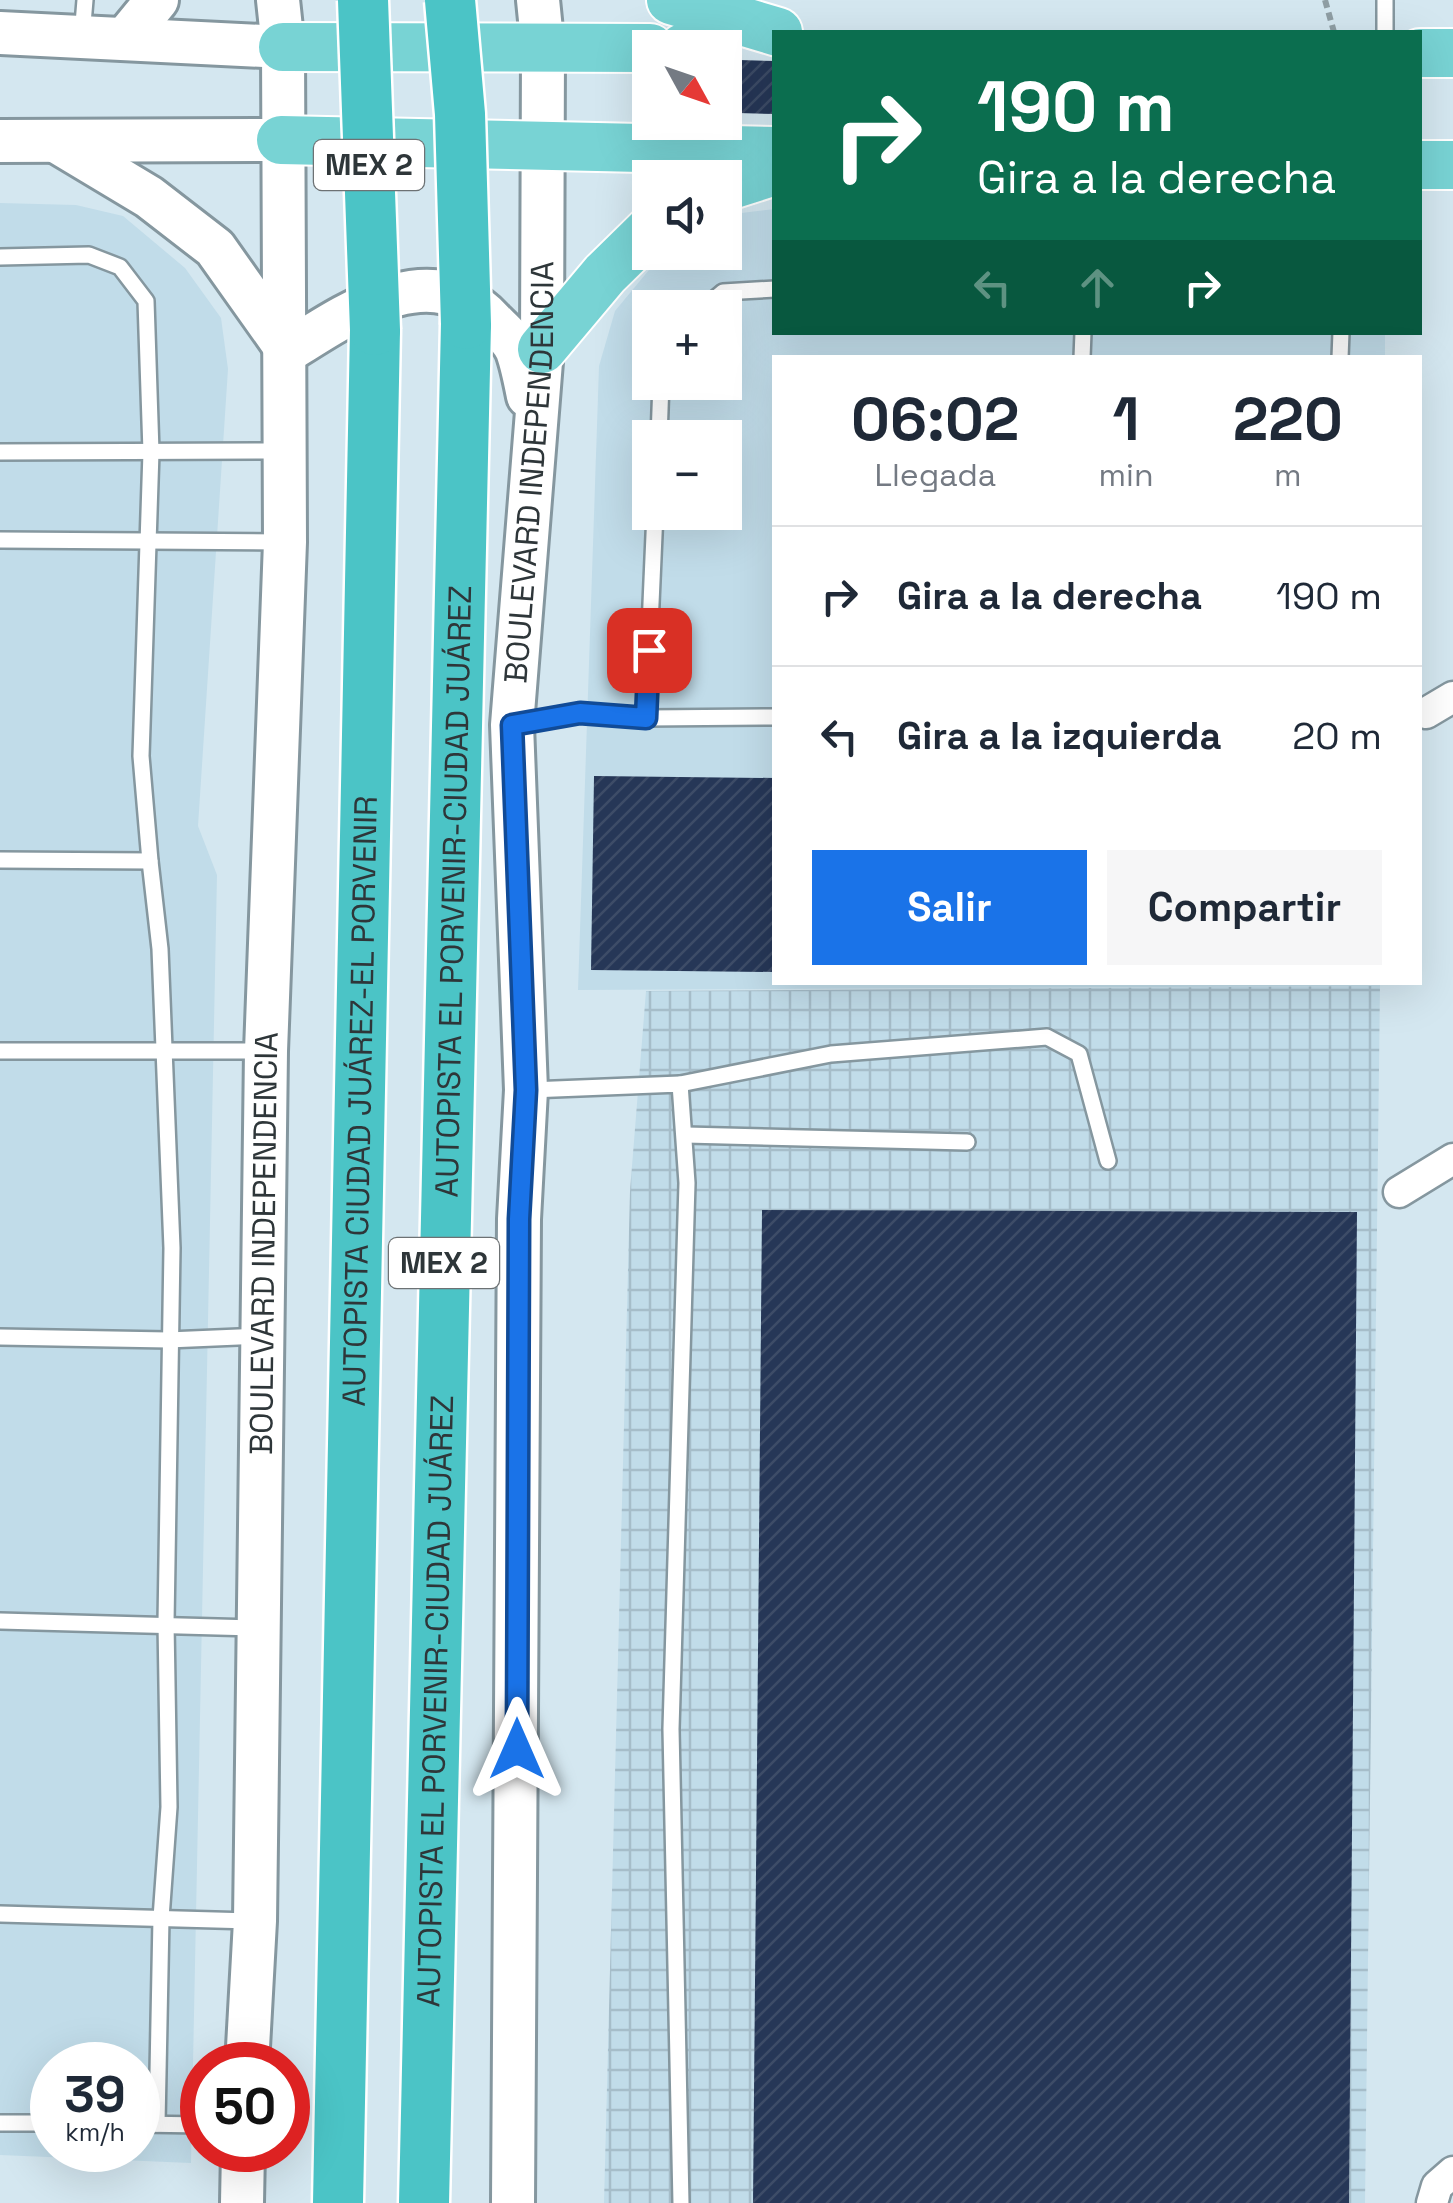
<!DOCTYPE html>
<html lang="es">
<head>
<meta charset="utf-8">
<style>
	body { margin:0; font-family:"Space Grotesk",sans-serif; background:#f6f6f7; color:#1f2937; height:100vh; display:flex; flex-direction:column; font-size:38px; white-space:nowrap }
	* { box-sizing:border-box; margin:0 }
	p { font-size:32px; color:#747a83 }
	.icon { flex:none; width:55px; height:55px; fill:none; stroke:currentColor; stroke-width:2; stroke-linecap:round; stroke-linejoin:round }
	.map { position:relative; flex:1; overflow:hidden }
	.side { position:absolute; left:772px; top:355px; width:650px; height:630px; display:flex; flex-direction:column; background:#fff; border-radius:0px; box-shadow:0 10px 40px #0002 }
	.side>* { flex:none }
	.top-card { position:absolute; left:772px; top:30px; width:650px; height:305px; border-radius:0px; box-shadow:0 10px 40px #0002; background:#0b6e4f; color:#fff; overflow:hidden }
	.needle { width:65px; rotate:130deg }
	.fabs { position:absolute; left:632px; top:30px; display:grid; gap:20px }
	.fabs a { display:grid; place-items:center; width:110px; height:110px; border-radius:0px; background:#fff; box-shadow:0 10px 40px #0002; font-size:50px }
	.speed { position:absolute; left:30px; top:2042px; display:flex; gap:20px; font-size:50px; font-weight:700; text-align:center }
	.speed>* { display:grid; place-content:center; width:130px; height:130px; border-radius:50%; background:#fff; box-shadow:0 10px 40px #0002; line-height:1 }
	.speed small { font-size:25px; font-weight:400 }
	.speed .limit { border:15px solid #d22; background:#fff; color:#111 }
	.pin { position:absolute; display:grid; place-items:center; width:85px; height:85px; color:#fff; margin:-42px; border-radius:20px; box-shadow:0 5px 15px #0006 }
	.me { position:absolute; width:110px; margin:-55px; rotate:0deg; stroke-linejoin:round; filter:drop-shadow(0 0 8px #0008) }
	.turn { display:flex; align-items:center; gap:35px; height:210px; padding:0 40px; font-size:45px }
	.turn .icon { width:130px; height:130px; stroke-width:2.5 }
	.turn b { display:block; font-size:70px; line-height:85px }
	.lanes { display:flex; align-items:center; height:95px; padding:0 40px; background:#0003; justify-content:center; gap:50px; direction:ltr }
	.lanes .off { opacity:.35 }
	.eta { display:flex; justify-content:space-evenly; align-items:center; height:170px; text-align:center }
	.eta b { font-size:60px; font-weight:800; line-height:70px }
	.primary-button { display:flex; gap:20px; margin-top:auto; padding:20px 40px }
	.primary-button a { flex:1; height:115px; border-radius:0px; background:#1a73e8; color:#fff; font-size:40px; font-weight:800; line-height:115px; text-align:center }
	.primary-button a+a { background:#f6f6f7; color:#1f2937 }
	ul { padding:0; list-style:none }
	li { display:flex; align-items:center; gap:30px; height:140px; padding:0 40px; border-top:2px solid #e0e1e3 }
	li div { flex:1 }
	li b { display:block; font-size:38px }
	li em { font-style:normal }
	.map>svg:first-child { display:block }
	.built { fill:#c1dce9; fill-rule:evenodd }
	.industrial { fill:url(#industrial-grid) }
	.building { fill:url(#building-hatch) }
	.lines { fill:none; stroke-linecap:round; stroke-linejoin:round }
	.service-casing { stroke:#85979f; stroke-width:20 }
	.minor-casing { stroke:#85979f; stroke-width:35 }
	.secondary-casing { stroke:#85979f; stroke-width:48 }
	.primary-casing { stroke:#fff; stroke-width:52 }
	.trunk-casing { stroke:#fff; stroke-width:55 }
	.path { stroke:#8f9ea4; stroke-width:6; stroke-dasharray:8 5; stroke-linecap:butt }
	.service { stroke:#fff; stroke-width:15 }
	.minor { stroke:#fff; stroke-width:30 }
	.secondary { stroke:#fff; stroke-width:42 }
	.primary { stroke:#78d3d4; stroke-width:48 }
	.trunk { stroke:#4bc4c6; stroke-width:50 }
	.trunk-bridge-casing { stroke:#fff; stroke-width:55; stroke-linecap:butt }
	.trunk-bridge { stroke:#4bc4c6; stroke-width:50 }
	.route-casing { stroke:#114b97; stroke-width:25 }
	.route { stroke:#1a73e8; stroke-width:18 }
	.labels { text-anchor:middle; stroke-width:10; stroke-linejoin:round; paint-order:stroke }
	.shield { fill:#fff; stroke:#6d7274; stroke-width:2.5 }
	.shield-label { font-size:30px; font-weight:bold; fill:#2e3639 }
	.street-label { font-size:32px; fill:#2e3639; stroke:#fff }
</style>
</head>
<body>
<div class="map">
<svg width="1453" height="2203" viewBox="0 0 1453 2203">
	<defs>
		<pattern id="industrial-grid" width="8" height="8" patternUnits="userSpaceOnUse" patternTransform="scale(2.5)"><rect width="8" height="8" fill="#c1dce9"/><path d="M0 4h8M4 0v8" fill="none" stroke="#a6bdc9"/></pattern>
		<pattern id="building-hatch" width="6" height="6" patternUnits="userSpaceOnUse" patternTransform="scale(2.5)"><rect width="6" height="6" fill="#263757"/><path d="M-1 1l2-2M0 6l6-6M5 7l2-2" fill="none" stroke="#3d4c67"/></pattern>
	</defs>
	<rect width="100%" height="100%" fill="#d4e7f0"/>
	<g class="built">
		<path d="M0,203L76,205L123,216L185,268L221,318L228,369L198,826L217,875L191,2163L0,2155ZM52,2065H138V2150H52Z"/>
		<path d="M775,209V332L1385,333V358H775V982H1380V986L578,990L599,366L615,311L663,253L725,252V215ZM650,308H725V382H650ZM650,438H725V512H650Z"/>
	</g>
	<path class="industrial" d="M1380,986L1365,2203H604L630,1191L646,991Z"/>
	<g class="building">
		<path d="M739,60L775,61V114L738,113Z"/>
		<path d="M594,776L775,778V972L591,970Z"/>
		<path d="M762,1210L1357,1212L1349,2203H753Z"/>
	</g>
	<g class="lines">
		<g class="service-casing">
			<g id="service">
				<path d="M1385,32V0"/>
				<path d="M82,36L85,0"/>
				<path d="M0,257L89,255L120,267L146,301L151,452L141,756L150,861L0,860"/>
				<path d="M704,308L723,292L775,289"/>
				<path d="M1082,358L1083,332"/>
				<path d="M1340,358L1341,332"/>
				<path d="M659,438L661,382"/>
				<path d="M0,452L282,451"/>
				<path d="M0,540L281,542"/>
				<path d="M646,718L655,512"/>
				<path d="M516,724L580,713L646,718L775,717"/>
				<path d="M150,861L160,949L172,1248L166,1623L169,1807L161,1918L157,2124"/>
				<path d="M0,1051H262"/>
				<path d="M680,1084L831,1054L1047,1037L1079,1054L1108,1161"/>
				<path d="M530,1090L680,1084L687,1183L671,1729L681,2203"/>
				<path d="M686,1135L967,1142"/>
				<path d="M0,1337L168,1340L261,1336"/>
				<path d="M0,1621L254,1628"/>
				<path d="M0,1914L251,1921"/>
				<path d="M0,2123H52"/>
				<path d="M138,2124L202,2125"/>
			</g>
		</g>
		<g class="minor-casing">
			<g id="minor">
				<path d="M1426,713L1453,697"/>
				<path d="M1399,1192L1453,1159"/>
				<path d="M1432,2203L1437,2186L1453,2172"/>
			</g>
		</g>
		<g class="secondary-casing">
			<g id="secondary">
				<path d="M0,33L283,47"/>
				<path d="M125,39L157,0"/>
				<path d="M0,141L281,140"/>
				<path d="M59,143L149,197L215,248L288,351C348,313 432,254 493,322C501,330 513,340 517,351C522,365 525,381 528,396"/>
				<path id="s1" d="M247,2065L255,1921L266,1051L285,542L283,47L278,0"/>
				<path d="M242,2203L243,2150"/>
				<path id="s2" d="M513,2203L519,1219L526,1090L512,725L542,349L543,50L538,0"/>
			</g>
		</g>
		<g class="primary-casing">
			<g id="primary">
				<path d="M671,0L778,32"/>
				<path d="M283,47L650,48"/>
				<path d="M683,48H711"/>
				<path d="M1420,53H1453"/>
				<path d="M281,140L775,151"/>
				<path d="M1420,165H1453"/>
				<path d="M725,187L775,171"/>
				<path d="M542,349L605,274L650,230"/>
			</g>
		</g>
		<g class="trunk-casing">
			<g id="trunk">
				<path id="s3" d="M338,2203L375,330"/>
				<path id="s4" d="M424,2203L466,324"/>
			</g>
		</g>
		<path class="path" d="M1325,0L1334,32"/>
		<use href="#service" class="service"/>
		<use href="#minor" class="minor"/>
		<use href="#secondary" class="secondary"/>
		<use href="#primary" class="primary"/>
		<use href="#trunk" class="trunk"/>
		<g class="trunk-bridge-casing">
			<g id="trunk-bridge">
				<path d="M363,0L375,330"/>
				<path d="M450,0L460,114L466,324"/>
			</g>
		</g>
		<use href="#trunk-bridge" class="trunk-bridge"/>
	</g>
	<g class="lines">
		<g class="route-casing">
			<path id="route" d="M517,1749L519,1219L526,1090L512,725L580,713L646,718L649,650"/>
		</g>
		<use href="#route" class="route"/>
	</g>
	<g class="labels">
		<g class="shield">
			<rect x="314" y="140" width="110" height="50" rx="8"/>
			<rect x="389" y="1238" width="110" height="50" rx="8"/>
		</g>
		<g class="shield-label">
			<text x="369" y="175">MEX 2</text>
			<text x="444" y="1273">MEX 2</text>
		</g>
		<g class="street-label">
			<text dy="11" stroke="none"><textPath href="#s2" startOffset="1732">BOULEVARD INDEPENDENCIA</textPath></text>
			<text dy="11" stroke="none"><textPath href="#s4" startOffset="1312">AUTOPISTA EL PORVENIR-CIUDAD JUÁREZ</textPath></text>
			<text dy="11" stroke="none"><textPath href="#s3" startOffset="1102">AUTOPISTA CIUDAD JUÁREZ-EL PORVENIR</textPath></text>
			<text dy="11" stroke="none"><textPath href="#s1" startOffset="822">BOULEVARD INDEPENDENCIA</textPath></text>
			<text dy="11" stroke="none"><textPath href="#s4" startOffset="502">AUTOPISTA EL PORVENIR-CIUDAD JUÁREZ</textPath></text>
		</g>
	</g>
</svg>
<div class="fabs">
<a><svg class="needle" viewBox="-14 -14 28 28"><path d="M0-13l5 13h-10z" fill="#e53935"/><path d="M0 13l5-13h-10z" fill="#747a83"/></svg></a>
<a><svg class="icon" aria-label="sound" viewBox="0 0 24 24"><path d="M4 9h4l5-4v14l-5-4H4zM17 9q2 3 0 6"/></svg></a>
<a>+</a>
<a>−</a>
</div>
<div class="speed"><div>39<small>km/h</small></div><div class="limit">50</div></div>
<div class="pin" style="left:649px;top:650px;background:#d93025"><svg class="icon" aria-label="arrive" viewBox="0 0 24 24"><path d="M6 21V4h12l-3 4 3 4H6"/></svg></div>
<svg class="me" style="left:517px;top:1749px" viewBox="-20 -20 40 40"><path d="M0-17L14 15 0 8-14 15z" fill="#1a73e8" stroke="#fff" stroke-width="4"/></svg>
<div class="top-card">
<div class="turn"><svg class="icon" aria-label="right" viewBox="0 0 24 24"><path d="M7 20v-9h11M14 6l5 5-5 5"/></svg><div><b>190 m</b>Gira a la derecha</div></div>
<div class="lanes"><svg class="icon off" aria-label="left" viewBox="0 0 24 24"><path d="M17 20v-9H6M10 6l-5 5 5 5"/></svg><svg class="icon off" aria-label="ahead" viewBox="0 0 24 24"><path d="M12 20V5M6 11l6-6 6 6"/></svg><svg class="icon" aria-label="right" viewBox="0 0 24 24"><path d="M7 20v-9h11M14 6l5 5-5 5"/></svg></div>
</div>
<section class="side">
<div class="eta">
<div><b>06:02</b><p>Llegada</p></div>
<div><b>1</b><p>min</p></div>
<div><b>220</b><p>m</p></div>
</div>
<ul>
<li><svg class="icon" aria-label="right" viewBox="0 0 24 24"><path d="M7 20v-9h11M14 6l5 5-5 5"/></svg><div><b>Gira a la derecha</b></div><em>190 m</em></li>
<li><svg class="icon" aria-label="left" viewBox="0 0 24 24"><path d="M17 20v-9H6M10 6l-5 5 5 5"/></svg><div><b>Gira a la izquierda</b></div><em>20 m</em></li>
</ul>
<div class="primary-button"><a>Salir</a><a>Compartir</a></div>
</section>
</div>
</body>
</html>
